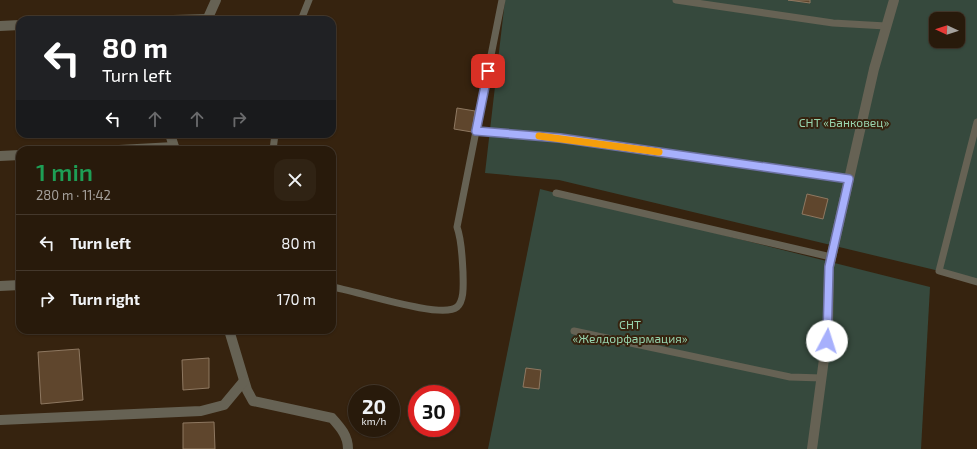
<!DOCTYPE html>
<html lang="en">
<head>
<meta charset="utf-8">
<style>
	body { margin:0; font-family:"Exo 2",sans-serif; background:#302314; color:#f1f3f6; height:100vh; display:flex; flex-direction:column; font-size:15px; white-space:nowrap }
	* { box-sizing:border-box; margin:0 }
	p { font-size:13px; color:#a5a19d }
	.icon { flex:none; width:22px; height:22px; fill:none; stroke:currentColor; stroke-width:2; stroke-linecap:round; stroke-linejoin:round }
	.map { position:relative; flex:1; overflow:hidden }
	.side { position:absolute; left:16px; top:146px; width:320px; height:188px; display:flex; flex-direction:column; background:#281a0b; border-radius:12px; box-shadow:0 1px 3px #0004,0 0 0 1px #44382c }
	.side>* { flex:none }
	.guide { position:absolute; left:16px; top:16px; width:320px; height:122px; border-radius:12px; box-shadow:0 1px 3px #0004,0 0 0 1px #44382c; background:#202124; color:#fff; overflow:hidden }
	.needle { width:26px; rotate:273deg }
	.controls { position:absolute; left:929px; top:12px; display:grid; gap:8px }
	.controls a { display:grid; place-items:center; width:36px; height:36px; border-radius:8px; background:#281a0b; box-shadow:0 1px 3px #0004,0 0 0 1px #44382c; font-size:20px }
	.speed { position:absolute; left:348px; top:385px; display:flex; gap:8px; font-size:20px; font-weight:700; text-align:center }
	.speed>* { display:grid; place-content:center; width:52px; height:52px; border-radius:50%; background:#281a0b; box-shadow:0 1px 3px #0004,0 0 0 1px #44382c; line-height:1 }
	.speed small { font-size:10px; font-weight:400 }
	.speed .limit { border:6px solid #d22; background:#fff; color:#111 }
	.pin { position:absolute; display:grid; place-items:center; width:34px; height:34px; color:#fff; margin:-17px; border-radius:8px; box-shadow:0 2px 6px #0006 }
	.me { position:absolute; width:44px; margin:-22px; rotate:5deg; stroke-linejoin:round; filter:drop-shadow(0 0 3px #0008) }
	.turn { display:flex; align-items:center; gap:14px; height:84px; padding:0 20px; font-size:18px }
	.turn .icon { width:52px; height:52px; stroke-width:2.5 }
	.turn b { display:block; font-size:28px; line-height:34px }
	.lanes { display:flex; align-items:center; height:38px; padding:0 20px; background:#0003; justify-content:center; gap:20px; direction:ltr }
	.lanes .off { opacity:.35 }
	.round { display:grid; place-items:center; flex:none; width:42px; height:42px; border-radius:12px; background:#302314 }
	.summary { display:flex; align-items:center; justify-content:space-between; height:68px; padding:0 20px }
	h1 { font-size:24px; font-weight:600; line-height:30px; color:#1e9e55 }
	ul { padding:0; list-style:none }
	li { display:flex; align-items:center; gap:12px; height:56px; padding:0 20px; border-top:1px solid #44382c }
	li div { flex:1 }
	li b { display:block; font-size:15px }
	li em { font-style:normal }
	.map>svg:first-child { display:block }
	.green { fill:#36493d; fill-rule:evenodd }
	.building { fill:#5f462d; stroke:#8e7861 }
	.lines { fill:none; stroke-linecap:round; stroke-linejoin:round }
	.lane { stroke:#666254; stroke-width:7 }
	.street { stroke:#666254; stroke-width:10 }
	.route-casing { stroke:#6d72a4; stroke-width:10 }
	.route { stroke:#a7b0fc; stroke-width:7 }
	.slow { stroke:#f59e0b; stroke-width:7 }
	.labels { text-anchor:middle; stroke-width:4; stroke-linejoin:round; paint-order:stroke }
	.park-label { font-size:12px; fill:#98d4ae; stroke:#36230f }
</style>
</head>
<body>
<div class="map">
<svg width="977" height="449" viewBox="0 0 977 449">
	<rect width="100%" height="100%" fill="#36230f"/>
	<g class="green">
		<path d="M505,0H977V280L559,180L485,173ZM936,19H958V41H936Z"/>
		<path d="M540,189L930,287L921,449H488Z"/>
	</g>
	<g class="building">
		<path d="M788,0H810V3Z"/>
		<path d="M457,108L475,111L472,132L454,129Z"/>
		<path d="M807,194L828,199L823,219L802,214Z"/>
		<path d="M79,349L83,400L41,404L38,352Z"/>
		<path d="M209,358V388L183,390L182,360Z"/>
		<path d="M526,368L541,370L539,389L523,387Z"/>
		<path d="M214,422L215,449H183V423Z"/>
	</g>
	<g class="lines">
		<g class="lane">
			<path d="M502,0L476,131L561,138L849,179"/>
			<path d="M676,0L833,23L886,26"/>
			<path d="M301,20L309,0"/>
			<path d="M977,122L939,271L977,282"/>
			<path d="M273,150L275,134"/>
			<path d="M556,193L831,257"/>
			<path d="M332,287C354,290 442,320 457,307C465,300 463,282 463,272C462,257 462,241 457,227L476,131"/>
			<path d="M574,331L790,377L822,378"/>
		</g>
		<g class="street">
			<path d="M173,20L207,19"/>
			<path d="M207,20L216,0"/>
			<path d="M0,26L20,25"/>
			<path d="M170,134L175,150"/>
			<path d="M119,150L174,147"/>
			<path d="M0,156L20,155"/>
			<path d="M0,286L20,285"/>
			<path d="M229,330L247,390L253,401L332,418C341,428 348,436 348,449"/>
			<path d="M0,420L201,411L224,405L244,381"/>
			<path d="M812,449L828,329L829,267L874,69L894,0"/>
		</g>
	</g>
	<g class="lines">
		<g class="route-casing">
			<path id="route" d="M488,71L476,131L560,138L849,179L829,267L827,341"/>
		</g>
		<use href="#route" class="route"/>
		<path class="slow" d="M539,136L659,152"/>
	</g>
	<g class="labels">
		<g class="park-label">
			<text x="844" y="127">СНТ «Банковец»</text>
			<text x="630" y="329">СНТ<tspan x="630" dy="14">«Желдорфармация»</tspan></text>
		</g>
	</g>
</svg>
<div class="controls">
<a><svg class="needle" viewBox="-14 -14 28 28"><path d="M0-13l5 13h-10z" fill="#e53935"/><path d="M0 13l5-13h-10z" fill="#a5a19d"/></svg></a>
</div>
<div class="speed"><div>20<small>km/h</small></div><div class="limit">30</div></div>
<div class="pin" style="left:488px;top:71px;background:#d93025"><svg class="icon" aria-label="arrive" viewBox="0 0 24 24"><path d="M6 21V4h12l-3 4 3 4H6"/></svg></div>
<svg class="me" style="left:827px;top:341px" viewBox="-20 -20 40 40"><circle r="19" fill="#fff"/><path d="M0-13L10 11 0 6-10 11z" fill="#a7b0fc"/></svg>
<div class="guide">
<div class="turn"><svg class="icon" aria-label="left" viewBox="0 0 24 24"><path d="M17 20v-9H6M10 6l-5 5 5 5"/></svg><div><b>80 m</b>Turn left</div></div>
<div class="lanes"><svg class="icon" aria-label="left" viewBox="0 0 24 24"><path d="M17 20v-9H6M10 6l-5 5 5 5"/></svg><svg class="icon off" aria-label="ahead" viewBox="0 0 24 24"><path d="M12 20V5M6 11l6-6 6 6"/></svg><svg class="icon off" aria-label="ahead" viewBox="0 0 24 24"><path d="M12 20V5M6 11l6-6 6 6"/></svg><svg class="icon off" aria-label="right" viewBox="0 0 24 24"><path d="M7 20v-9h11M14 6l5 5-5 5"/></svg></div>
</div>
<section class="side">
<div class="summary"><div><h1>1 min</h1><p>280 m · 11:42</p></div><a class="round"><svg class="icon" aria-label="close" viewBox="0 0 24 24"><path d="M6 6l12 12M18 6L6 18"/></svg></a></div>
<ul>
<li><svg class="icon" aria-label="left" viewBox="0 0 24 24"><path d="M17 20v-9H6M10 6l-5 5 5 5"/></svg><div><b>Turn left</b></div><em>80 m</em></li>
<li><svg class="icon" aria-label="right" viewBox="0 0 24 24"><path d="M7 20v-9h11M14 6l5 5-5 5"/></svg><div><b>Turn right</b></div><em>170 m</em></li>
</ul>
</section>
</div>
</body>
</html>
